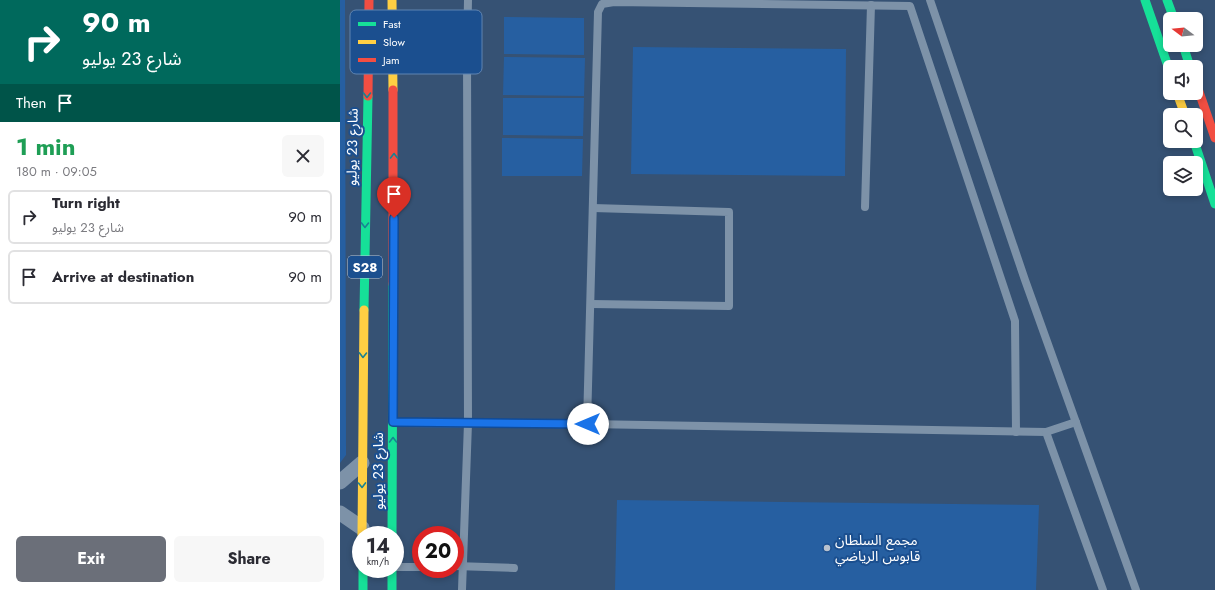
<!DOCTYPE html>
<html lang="en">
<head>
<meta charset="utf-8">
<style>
	body { margin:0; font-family:Jost,"Noto Sans Arabic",sans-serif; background:#f7f7f7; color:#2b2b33; height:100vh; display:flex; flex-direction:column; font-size:15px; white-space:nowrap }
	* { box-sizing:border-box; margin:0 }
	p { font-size:13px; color:#7c7c81 }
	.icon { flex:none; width:22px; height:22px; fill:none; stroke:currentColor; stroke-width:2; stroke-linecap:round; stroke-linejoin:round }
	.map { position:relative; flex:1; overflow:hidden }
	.sheet { display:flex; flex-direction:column; background:#fff; width:340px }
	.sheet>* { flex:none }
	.banner { background:#00695c; color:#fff; overflow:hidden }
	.needle { width:26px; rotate:286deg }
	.controls { position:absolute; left:823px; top:12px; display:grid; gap:8px }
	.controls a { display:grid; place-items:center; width:40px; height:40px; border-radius:6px; background:#fff; box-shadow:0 2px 6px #0003; font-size:20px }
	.speed { position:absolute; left:12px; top:526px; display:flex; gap:8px; font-size:20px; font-weight:700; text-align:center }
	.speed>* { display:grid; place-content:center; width:52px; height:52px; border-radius:50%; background:#fff; box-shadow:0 2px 6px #0003; line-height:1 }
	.speed small { font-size:10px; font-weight:400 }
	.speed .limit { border:6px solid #d22; background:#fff; color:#111 }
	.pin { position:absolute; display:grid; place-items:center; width:34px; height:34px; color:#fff; margin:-41px -17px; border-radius:50% 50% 50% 0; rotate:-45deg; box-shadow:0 0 4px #0007 }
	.pin .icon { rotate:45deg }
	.me { position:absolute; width:44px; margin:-22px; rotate:270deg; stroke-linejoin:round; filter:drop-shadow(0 0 3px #0008) }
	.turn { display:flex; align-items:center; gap:14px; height:84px; padding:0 16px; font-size:18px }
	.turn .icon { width:52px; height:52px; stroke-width:2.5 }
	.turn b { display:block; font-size:28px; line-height:34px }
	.then { display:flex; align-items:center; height:38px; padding:0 16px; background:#0003; gap:8px; font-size:15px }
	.round { display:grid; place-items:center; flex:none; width:42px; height:42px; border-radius:6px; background:#f7f7f7 }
	.head { display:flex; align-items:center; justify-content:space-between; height:68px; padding:0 16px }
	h1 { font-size:24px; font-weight:700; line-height:30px; color:#1e9e55 }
	.button { display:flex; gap:8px; margin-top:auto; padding:8px 16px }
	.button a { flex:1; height:46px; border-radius:6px; background:#6b6f79; color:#fff; font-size:16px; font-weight:700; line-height:46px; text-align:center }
	.button a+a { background:#f7f7f7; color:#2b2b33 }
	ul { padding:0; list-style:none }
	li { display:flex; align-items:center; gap:12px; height:54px; margin:0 8px 6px; padding:0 8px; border:2px solid #e1e1e2; border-radius:6px }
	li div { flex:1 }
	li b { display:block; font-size:15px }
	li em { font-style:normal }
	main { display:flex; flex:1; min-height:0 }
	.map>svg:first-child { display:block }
	.green { fill:#265fa1 }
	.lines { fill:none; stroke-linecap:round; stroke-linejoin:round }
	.lane { stroke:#7d92a8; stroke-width:8 }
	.street { stroke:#7d92a8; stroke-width:15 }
	.fast { stroke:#16e098; stroke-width:9 }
	.slow { stroke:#ffcf43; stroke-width:9 }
	.jam { stroke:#f24e42; stroke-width:9 }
	.oneway { stroke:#198292 }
	.route-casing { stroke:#114b97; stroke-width:10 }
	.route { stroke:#1a73e8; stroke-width:7 }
	.poi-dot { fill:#b9c2ce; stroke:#1b4f8f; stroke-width:1.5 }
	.labels { text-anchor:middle; stroke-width:4; stroke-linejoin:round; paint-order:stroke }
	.shield { fill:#1b4f8f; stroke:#bbcadd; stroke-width:1 }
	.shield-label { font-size:13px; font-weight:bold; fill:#fff }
	.street-label { font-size:14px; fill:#fff; stroke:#1b4f8f }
	.poi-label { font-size:14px; fill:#fff; stroke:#1b4f8f; text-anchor:start }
	.key { fill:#1b4f8f; stroke:#5f84b1; stroke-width:1 }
	.key-label { font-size:11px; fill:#fff }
</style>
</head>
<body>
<main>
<section class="sheet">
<div class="banner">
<div class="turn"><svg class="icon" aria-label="right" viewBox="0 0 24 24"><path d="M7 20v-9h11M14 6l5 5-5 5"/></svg><div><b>90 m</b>شارع 23 يوليو</div></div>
<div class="then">Then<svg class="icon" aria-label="arrive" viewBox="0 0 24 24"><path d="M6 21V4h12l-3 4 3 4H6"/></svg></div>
</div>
<div class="head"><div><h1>1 min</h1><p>180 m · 09:05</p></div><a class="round"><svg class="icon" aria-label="close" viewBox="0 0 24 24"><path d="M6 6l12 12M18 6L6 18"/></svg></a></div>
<ul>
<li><svg class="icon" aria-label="right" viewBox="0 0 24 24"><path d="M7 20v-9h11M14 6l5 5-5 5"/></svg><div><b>Turn right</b><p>شارع 23 يوليو</p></div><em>90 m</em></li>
<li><svg class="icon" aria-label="arrive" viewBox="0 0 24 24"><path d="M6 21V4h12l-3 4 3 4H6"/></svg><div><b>Arrive at destination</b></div><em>90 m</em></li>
</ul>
<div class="button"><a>Exit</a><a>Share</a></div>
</section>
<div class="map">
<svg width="875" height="590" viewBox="0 0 875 590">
	<rect width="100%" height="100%" fill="#365274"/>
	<g class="green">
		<path d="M0,0H5L6,455L0,463Z"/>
		<path d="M164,17L244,18V55L164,54Z"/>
		<path d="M293,47L506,49L505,176L291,174Z"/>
		<path d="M164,57L245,58L244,96L163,95Z"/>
		<path d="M163,98H244L243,136L163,135Z"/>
		<path d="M162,138L243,139L242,176H162Z"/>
		<path d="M277,500L699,505L696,590H275Z"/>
	</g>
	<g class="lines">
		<g class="lane">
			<path d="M590,0L685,280L796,590"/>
			<path d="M525,207L531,5"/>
			<path d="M251,304L389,306V212L253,208"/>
			<path d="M54,423L247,424L706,432L736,422"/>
			<path d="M247,424L258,12L262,4L274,2L570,6L675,321L676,432"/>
			<path d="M706,432L763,590"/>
			<path d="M115,566L174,568"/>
			<path d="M55,567H81"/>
			<path d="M122,590L128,423L127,53L128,0"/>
		</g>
		<g class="street">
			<path d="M0,482L22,463"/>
			<path d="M0,513L22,528"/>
		</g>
		<g class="fast">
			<path d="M805,0L830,72"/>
			<path d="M827,0L834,19"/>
			<path d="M843,45L850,67"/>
			<path d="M854,141L875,204"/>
			<path d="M24,310L28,96"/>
			<path d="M52,535L53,284"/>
			<path d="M23,569V590"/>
			<path d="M52,569V590"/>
		</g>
		<g class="slow">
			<path d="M52,0L53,90"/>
			<path d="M837,93L845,115"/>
			<path d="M22,535L24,310"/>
		</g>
		<g class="jam">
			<path d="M856,83L875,138"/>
			<path d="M28,96L29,0"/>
			<path d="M53,284V90"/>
		</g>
	</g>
	<defs><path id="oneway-chevron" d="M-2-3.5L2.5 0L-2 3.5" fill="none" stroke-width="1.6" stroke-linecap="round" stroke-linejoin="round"/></defs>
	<g class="oneway">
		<use href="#oneway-chevron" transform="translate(27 95) rotate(91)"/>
		<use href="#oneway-chevron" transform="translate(54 156) rotate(-90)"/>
		<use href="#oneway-chevron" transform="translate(25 225) rotate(91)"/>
		<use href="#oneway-chevron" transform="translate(23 355) rotate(91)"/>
		<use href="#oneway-chevron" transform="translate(53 440) rotate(-90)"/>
		<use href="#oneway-chevron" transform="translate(22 485) rotate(89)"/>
	</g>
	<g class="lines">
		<g class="route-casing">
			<path id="route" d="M54,218L53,422L248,424"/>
		</g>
		<use href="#route" class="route"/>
	</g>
	<circle class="poi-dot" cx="487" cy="548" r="4"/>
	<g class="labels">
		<rect class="shield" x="8" y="256" width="34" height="22" rx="3"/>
		<g class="shield-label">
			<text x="25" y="272">S28</text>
		</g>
		<g class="street-label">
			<text transform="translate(12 147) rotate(-89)" y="5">شارع 23 يوليو</text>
			<text transform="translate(38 471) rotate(-90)" y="5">شارع 23 يوليو</text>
		</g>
		<g class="poi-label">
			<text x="495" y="545">مجمع السلطان<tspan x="495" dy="16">قابوس الرياضي</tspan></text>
		</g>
	</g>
	<rect x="10" y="10" width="132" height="64" rx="6" class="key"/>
	<rect x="18" y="22" width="18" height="4" fill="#16e098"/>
	<rect x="18" y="40" width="18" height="4" fill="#ffcf43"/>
	<rect x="18" y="58" width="18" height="4" fill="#f24e42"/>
	<g class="key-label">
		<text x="43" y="28">Fast</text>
		<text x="43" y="46">Slow</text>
		<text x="43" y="64">Jam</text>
	</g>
</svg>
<div class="controls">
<a><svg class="needle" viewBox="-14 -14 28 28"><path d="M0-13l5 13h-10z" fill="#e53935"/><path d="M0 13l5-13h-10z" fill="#7c7c81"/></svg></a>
<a><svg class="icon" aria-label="sound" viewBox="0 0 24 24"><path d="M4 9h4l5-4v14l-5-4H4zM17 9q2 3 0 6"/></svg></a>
<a><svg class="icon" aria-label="search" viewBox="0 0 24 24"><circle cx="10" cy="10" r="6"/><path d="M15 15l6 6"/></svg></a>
<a><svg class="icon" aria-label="layers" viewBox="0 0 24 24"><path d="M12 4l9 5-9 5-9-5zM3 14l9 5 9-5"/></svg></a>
</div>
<div class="speed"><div>14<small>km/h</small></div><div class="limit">20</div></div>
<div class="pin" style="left:54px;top:218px;background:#d93025"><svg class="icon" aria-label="arrive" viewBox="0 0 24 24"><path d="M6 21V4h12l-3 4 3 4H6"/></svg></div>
<svg class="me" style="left:248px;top:424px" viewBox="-20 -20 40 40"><circle r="19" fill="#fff"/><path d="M0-13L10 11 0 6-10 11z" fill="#1a73e8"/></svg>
</div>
</main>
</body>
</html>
